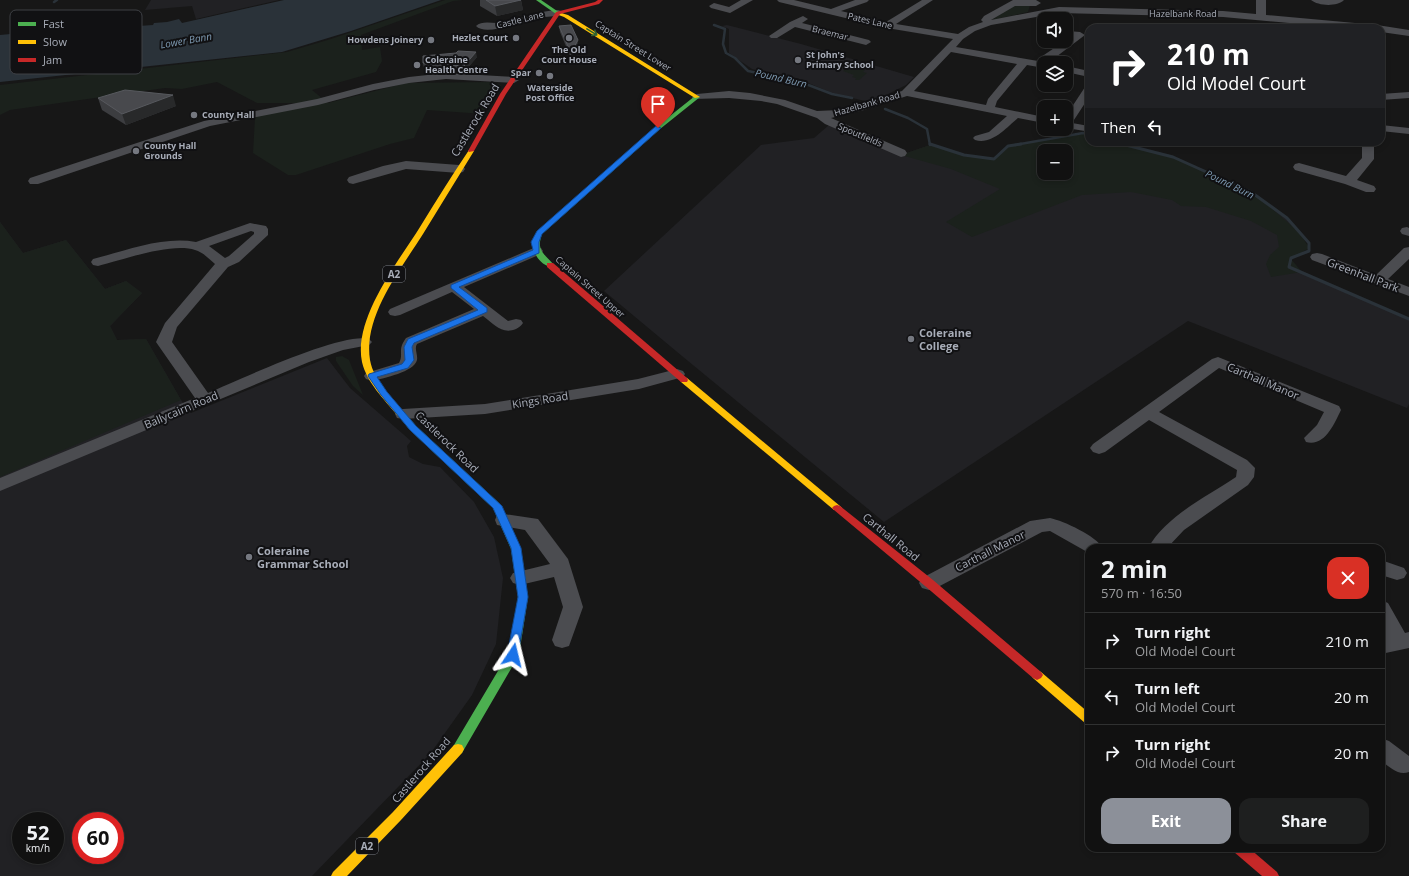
<!DOCTYPE html>
<html lang="en">
<head>
<meta charset="utf-8">
<style>
	body { margin:0; font-family:"Open Sans",sans-serif; background:#1e1f1f; color:#f1f3f6; height:100vh; display:flex; flex-direction:column; font-size:15px; white-space:nowrap }
	* { box-sizing:border-box; margin:0 }
	p { font-size:13px; color:#9c9d9f }
	.icon { flex:none; width:22px; height:22px; fill:none; stroke:currentColor; stroke-width:2; stroke-linecap:round; stroke-linejoin:round }
	.map { position:relative; flex:1; overflow:hidden }
	.panel { position:absolute; left:1085px; top:544px; width:300px; height:308px; display:flex; flex-direction:column; background:#111; border-radius:12px; box-shadow:0 2px 6px #0003,0 0 0 1px #303131 }
	.panel>* { flex:none }
	.banner { position:absolute; left:1085px; top:24px; width:300px; height:122px; border-radius:12px; box-shadow:0 2px 6px #0003,0 0 0 1px #303131; background:#202124; color:#fff; overflow:hidden }
	.tools { position:absolute; left:1037px; top:12px; display:grid; gap:8px }
	.tools a { display:grid; place-items:center; width:36px; height:36px; border-radius:8px; background:#111; box-shadow:0 2px 6px #0003,0 0 0 1px #303131; font-size:20px }
	.speed { position:absolute; left:12px; top:812px; display:flex; gap:8px; font-size:20px; font-weight:700; text-align:center }
	.speed>* { display:grid; place-content:center; width:52px; height:52px; border-radius:50%; background:#111; box-shadow:0 2px 6px #0003,0 0 0 1px #303131; line-height:1 }
	.speed small { font-size:10px; font-weight:400 }
	.speed .limit { border:6px solid #d22; background:#fff; color:#111 }
	.pin { position:absolute; display:grid; place-items:center; width:34px; height:34px; color:#fff; margin:-41px -17px; border-radius:50% 50% 50% 0; rotate:-45deg; box-shadow:0 0 4px #0007 }
	.pin .icon { rotate:45deg }
	.me { position:absolute; width:44px; margin:-22px; rotate:10deg; stroke-linejoin:round; filter:drop-shadow(0 0 3px #0008) }
	.turn { display:flex; align-items:center; gap:14px; height:84px; padding:0 16px; font-size:18px }
	.turn .icon { width:52px; height:52px; stroke-width:2.5 }
	.turn b { display:block; font-size:28px; line-height:34px }
	.then { display:flex; align-items:center; height:38px; padding:0 16px; background:#0003; gap:8px; font-size:15px }
	.round { display:grid; place-items:center; flex:none; width:42px; height:42px; border-radius:12px; background:#1e1f1f }
	.headline { display:flex; align-items:center; justify-content:space-between; height:68px; padding:0 16px }
	h1 { font-size:24px; font-weight:700; line-height:30px }
	.button { display:flex; gap:8px; margin-top:auto; padding:8px 16px }
	.button a { flex:1; height:46px; border-radius:12px; background:#8c9099; color:#fff; font-size:16px; font-weight:700; line-height:46px; text-align:center }
	.button a+a { background:#1e1f1f; color:#f1f3f6 }
	ul { padding:0; list-style:none }
	li { display:flex; align-items:center; gap:12px; height:56px; padding:0 16px; border-top:1px solid #303131 }
	li div { flex:1 }
	li b { display:block; font-size:15px }
	li em { font-style:normal }
	.map>svg:first-child { display:block }
	.built { fill:#212124; fill-rule:evenodd }
	.green { fill:#1b211c; fill-rule:evenodd }
	.water { fill:#2a3239 }
	.lines { fill:none; stroke-linecap:round; stroke-linejoin:round }
	.stream-far1 { stroke:#2a3239; stroke-width:2.5 }
	.stream { stroke:#2a3239; stroke-width:3 }
	.street { fill:#4b4c50; fill-rule:evenodd }
	.fast { fill:#4caf50; fill-rule:evenodd }
	.slow { fill:#ffc107; fill-rule:evenodd }
	.jam { fill:#c62828; fill-rule:evenodd }
	.wall { fill:#3c3d40 }
	.shaded-wall { fill:#28292a }
	.building { fill:#48494d; stroke:#57595e }
	.oneway { stroke:#2e6032 }
	.route { fill:#1a73e8; stroke:#114b97 }
	.poi-dot { fill:#757880; stroke:#111113; stroke-width:1.5 }
	.labels { text-anchor:middle; stroke-width:4; stroke-linejoin:round; paint-order:stroke }
	.far-street-label { font-size:9px; fill:#a8adb8; stroke:#111113 }
	.far-poi-label { font-size:9px; font-weight:bold; fill:#a8adb8; stroke:#111113; text-anchor:start }
	.far-water-label { font-size:10px; font-style:italic; fill:#7f9bb3; stroke:#111113 }
	.shield { fill:#111113; stroke:#7b7e86; stroke-width:1 }
	.shield-label { font-size:10px; font-weight:bold; fill:#a8adb8 }
	.street-label { font-size:11px; fill:#a8adb8; stroke:#111113 }
	.poi-label { font-size:11px; font-weight:bold; fill:#a8adb8; stroke:#111113; text-anchor:start }
	.key { fill:#111113; stroke:#3e4045; stroke-width:1 }
	.key-label { font-size:11px; fill:#a8adb8 }
</style>
</head>
<body>
<div class="map">
<svg width="1409" height="876" viewBox="0 0 1409 876">
	<rect width="100%" height="100%" fill="#171717"/>
	<g class="built">
		<path d="M151,0H279L196,19L192,6L145,10Z"/>
		<path d="M727,25L801,44L914,77L906,85L882,97L865,101L832,93L806,82L752,69L729,53V29L722,26Z"/>
		<path d="M829,125L901,155L930,145L964,155L994,159L1008,146L1089,134V142H1115L1173,157L1219,176L1251,192L1287,218L1309,248L1291,258L1292,268L1409,320V404L1407,408L1188,321L884,522L682,356L604,291L761,145L814,138ZM1044,151H1066V173H1044Z"/>
		<path d="M0,222L23,253L66,240L105,289L126,281L142,293L110,326L117,340L146,339L181,400L191,413L327,358L350,388L411,441L407,446L409,457L423,464L440,467L474,502L494,537L503,578L496,644L472,695L430,754L312,876H0ZM21,821H55V855H21ZM81,821H115V855H81Z"/>
	</g>
	<g class="green">
		<path d="M445,0H463L453,1L361,35L362,50L380,47L382,61L376,72L312,90L328,103L406,83L489,82L501,85L484,114L427,110L414,138L390,144L296,175H288L253,153L255,117L298,103H257L217,82L182,89L165,88L10,110L0,115V85L287,52L331,39Z"/>
		<path d="M1014,4L1030,5L1028,12L992,20Z"/>
		<path d="M848,67L865,70L863,72L867,73L859,80H855L856,78L852,77L854,75L843,71Z"/>
		<path d="M1083,133L1089,134V142H1115L1173,157L1219,176L1263,201L1300,233L1309,248L1291,259L1302,272L1271,277L1266,264L1270,255L1279,247L1277,235L1251,221L1206,207L1181,206L1172,200L1131,192L1082,195L972,237L946,222L1000,189L951,169L901,155L930,145L964,155L994,159L1008,146ZM1044,151H1066V173H1044Z"/>
		<path d="M0,222L23,253L66,240L105,289L126,281L142,293L110,326L117,340L146,339L181,400L0,477Z"/>
		<path d="M342,356L349,360L363,395L353,386L336,361V357Z"/>
	</g>
	<path class="water" d="M284,0H441L351,31L282,52L0,82V35L95,26V29L153,25L154,23L167,22L179,19L182,23Z"/>
	<g class="lines">
		<g class="stream-far1">
			<path d="M54,2L57,0"/>
			<path d="M714,25L725,29L723,44L726,53L735,58L748,71L798,81L832,94L852,98"/>
			<path d="M885,109L908,118L927,129L930,145"/>
			<path d="M1115,142L1126,145"/>
			<path d="M1015,145L1083,133L1089,134"/>
		</g>
		<g class="stream">
			<path d="M930,144L964,155L994,159L1008,146L1021,144"/>
			<path d="M1122,144L1173,157L1251,192L1287,218L1309,243V251L1291,258L1289,267L1409,319"/>
		</g>
		<g class="street">
			<path d="M741,0H753L730,13L711,8L709,6L714,3L729,7Z"/>
			<path d="M777,0H794L831,9L855,0H869L867,2L841,11L886,22L922,0H933L896,24L958,34L969,27L983,22L981,20L984,16L1013,0H1036L1041,3L1036,6H1015L991,20L1059,7L1223,11L1256,14V0H1266V15L1377,25L1409,30V36L1381,32V28H1345L1223,17L1059,13L991,25L975,31L963,39L956,47L1038,61L1041,57L1072,36L1068,35L1066,33L1068,31L1080,32L1085,35L1048,63H1044V68L1027,65L997,101L995,107L1044,117V123L1018,118C1006,128 992,145 975,140L973,138L975,136L989,132L1007,116L907,96L864,110L831,118L905,150L907,153L905,156L901,157L825,124L817,118L777,104L761,101L729,98L693,99L692,97L697,94L729,91L750,93L785,100L817,111L839,110L902,91L953,39L887,28L779,2ZM951,52L1017,64L988,99L986,105L914,91Z"/>
			<path d="M1311,0H1344C1337,7 1318,6 1311,0Z"/>
			<path d="M558,10L561,11L563,13L561,15C554,17 547,16 540,18C526,20 486,37 476,26C481,21 490,23 497,23C518,20 537,11 558,10Z"/>
			<path d="M803,16L808,19L802,23L869,40L871,42L866,45L795,27L777,38H771L769,36L790,22Z"/>
			<path d="M1066,66L1089,71V77L1066,72Z"/>
			<path d="M446,73L514,77L519,80L514,83L446,79L409,83L374,90L318,105L210,126L38,184H30L28,181L30,178L204,121L317,99L373,84L409,77Z"/>
			<path d="M1089,86V97L1072,123L1089,126V130L1085,131L1066,128V116L1085,87Z"/>
			<path d="M1409,92V98L1381,100V94Z"/>
			<path d="M1381,125L1409,128V134L1381,131Z"/>
			<path d="M1362,142H1374V159L1357,180L1374,186L1376,189L1374,192H1366L1345,184L1295,170L1293,167L1295,164L1299,163L1346,176L1362,158Z"/>
			<path d="M406,161L459,165L463,166L465,169L463,172L459,173L406,169L353,184L349,183L347,180L349,177L383,166Z"/>
			<path d="M250,223L266,226L268,229V235L239,262L228,267L177,327L172,342L208,393C239,380 341,332 369,339L372,342L369,345L343,350L309,362L0,491V478L195,398L156,342L165,323L215,264C209,259 203,252 195,250C172,242 122,260 98,266L93,265L91,262L93,259C126,251 162,236 196,242ZM251,231L254,232V234L229,256L225,258L209,246Z"/>
			<path d="M1407,227L1409,228V236L1402,234L1400,231L1402,228Z"/>
			<path d="M536,247L541,248L543,251L541,254L464,287L508,321L516,319L521,320L523,323C521,326 519,327 516,329C502,335 494,324 483,316L417,344C414,349 418,354 417,360C414,372 384,378 372,381L366,379L364,376L366,373L399,363C404,354 397,350 406,338L474,309L452,292L400,315L395,316L390,315L388,312L390,309Z"/>
			<path d="M1409,247V259L1388,279L1409,287V296L1312,260L1310,257L1312,254L1317,253L1322,254L1376,275L1404,248Z"/>
			<path d="M1218,357L1339,406L1341,410C1334,424 1325,447 1306,442L1304,438L1317,425L1324,412L1219,368L1159,412L1247,460L1255,468L1254,477L1248,485L1184,530L1167,548H1148C1166,516 1206,497 1236,477L1237,470L1149,420L1105,452L1099,454L1093,452L1090,448L1093,444L1212,359Z"/>
			<path d="M677,369L683,371L685,374L683,377L639,389L485,414L403,419L397,418L395,414L397,410L403,409L485,404L638,379Z"/>
			<path d="M504,514L538,519L568,559L583,607L569,646L562,648L555,646L552,640L563,607L554,577L520,585L513,583L510,578L513,573L550,564L525,530L497,525L495,520L497,515Z"/>
			<path d="M1050,518C1064,521 1096,536 1103,548H1089V553L1050,531L1042,532L936,588L929,590L922,588L919,583L922,578L1030,521Z"/>
			<path d="M1381,560L1404,568L1407,573L1404,578L1397,580L1381,575Z"/>
			<path d="M1381,600L1388,603L1405,633L1409,632V648L1381,654V638L1386,637L1381,627Z"/>
			<path d="M1381,738L1389,741L1409,756V772C1398,776 1390,767 1381,761Z"/>
		</g>
		<g class="fast">
			<path d="M536,0H541L560,13L556,14Z"/>
			<path d="M695,96L700,97L660,129L542,234C536,251 544,253 554,265L550,267C535,262 529,245 537,232L656,127Z"/>
			<path d="M400,410L403,411L416,426L500,504L521,549L528,597L519,655L462,753L458,754L454,753L452,749L454,745L508,654L518,597L511,549L493,508L410,430L396,413Z"/>
		</g>
		<g class="slow">
			<path d="M558,12L568,15L700,97L695,98L564,17L556,14V12Z"/>
			<path d="M469,150L474,151C457,179 440,206 423,234C401,269 363,316 370,360C374,382 392,396 404,413L400,416L397,415C384,399 367,383 362,362C353,319 398,262 420,227C436,201 452,175 469,150Z"/>
			<path d="M684,377L687,378L840,506L842,508L840,510H834L681,382L680,380Z"/>
			<path d="M1037,670L1041,672L1089,713V725L1085,723L1033,678L1031,675L1033,672Z"/>
			<path d="M458,744L462,745L464,749L462,753L401,820L347,876H331L333,872L393,812L454,745Z"/>
		</g>
		<g class="jam">
			<path d="M598,0H603L599,4L560,14L506,94L474,151L469,152L468,151L500,94L556,12L595,2Z"/>
			<path d="M547,263H553L687,378L688,380L687,382H681L547,267Z"/>
			<path d="M837,505L840,506L933,580L1041,672L1043,675L1041,678L1037,680L1033,678L925,586L834,510L832,508L834,506Z"/>
			<path d="M1233,848H1249L1277,872L1279,876H1262L1234,852Z"/>
		</g>
	</g>
	<g class="wall">
		<path d="M480,0H521L523,10L497,16L480,6Z"/>
		<path d="M559,26L578,45L571,58L560,32Z"/>
		<path d="M477,57L465,71L424,68L423,63Z"/>
		<path d="M98,98L176,106L126,125L102,110Z"/>
	</g>
	<g class="shaded-wall">
		<path d="M521,0L523,10L497,16L495,6Z"/>
		<path d="M578,40V45L571,58V53Z"/>
		<path d="M476,52L477,57L465,71L464,66Z"/>
		<path d="M173,95L176,106L126,125L122,114Z"/>
	</g>
	<g class="building">
		<path d="M486,0H521L495,6Z"/>
		<path d="M571,25L578,40L571,53L559,26Z"/>
		<path d="M458,51L476,52L464,66L423,63V56L456,53Z"/>
		<path d="M125,90L173,95L122,114L98,98Z"/>
	</g>
	<defs><path id="oneway-shaft" d="M-6 0H5M1.5-3L5.5 0L1.5 3" fill="none" stroke-width="1.6" stroke-linecap="round" stroke-linejoin="round"/></defs>
	<use class="oneway" href="#oneway-shaft" transform="translate(592 32) rotate(31)"/>
	<path class="route" d="M656,126L661,128L542,234L539,242V253L459,287L487,308V312L414,343L412,347L414,360L408,368L377,377L387,392L416,426L502,506L521,548L528,597L518,655L517,658L513,659L509,658L507,655L518,597L511,548L493,508L410,430L381,395L368,376L369,374L402,364L405,360L404,347L408,339L478,310L451,288V285L533,250L531,242L537,231Z"/>
	<g class="poi-dot">
		<circle cx="516" cy="38" r="4"/>
		<circle cx="569" cy="38" r="4"/>
		<circle cx="431" cy="40" r="4"/>
		<circle cx="798" cy="60" r="4"/>
		<circle cx="417" cy="65" r="4"/>
		<circle cx="539" cy="73" r="4"/>
		<circle cx="550" cy="76" r="4"/>
		<circle cx="194" cy="115" r="4"/>
		<circle cx="136" cy="151" r="4"/>
		<circle cx="911" cy="339" r="4"/>
		<circle cx="249" cy="557" r="4"/>
	</g>
	<g class="labels">
		<g class="far-street-label">
			<text x="1183" y="17">Hazelbank Road</text>
			<text transform="translate(520 20) rotate(-14)" y="3">Castle Lane</text>
			<text transform="translate(870 21) rotate(13)" y="3">Pates Lane</text>
			<text transform="translate(830 33) rotate(14)" y="3">Braemar</text>
			<text transform="translate(633 46) rotate(32)" y="3">Captain Street Lower</text>
			<text transform="translate(867 104) rotate(-16)" y="3">Hazelbank Road</text>
			<text transform="translate(860 135) rotate(23)" y="3">Spoutfields</text>
			<text transform="translate(590 287) rotate(41)" y="3">Captain Street Upper</text>
		</g>
		<g class="far-poi-label">
			<text x="508" y="41" text-anchor="end">Hezlet Court</text>
			<text x="423" y="43" text-anchor="end">Howdens Joinery</text>
			<text x="569" y="53" text-anchor="middle">The Old<tspan x="569" dy="10">Court House</tspan></text>
			<text x="806" y="58">St John's<tspan x="806" dy="10">Primary School</tspan></text>
			<text x="425" y="63">Coleraine<tspan x="425" dy="10">Health Centre</tspan></text>
			<text x="531" y="76" text-anchor="end">Spar</text>
			<text x="550" y="91" text-anchor="middle">Waterside<tspan x="550" dy="10">Post Office</tspan></text>
			<text x="202" y="118">County Hall</text>
			<text x="144" y="149">County Hall<tspan x="144" dy="10">Grounds</tspan></text>
		</g>
		<g class="far-water-label">
			<text transform="translate(186 40) rotate(-10)" y="4">Lower Bann</text>
			<text transform="translate(781 78) rotate(13)" y="4">Pound Burn</text>
			<text transform="translate(1230 184) rotate(26)" y="4">Pound Burn</text>
		</g>
		<g class="shield">
			<rect x="383" y="266" width="22" height="16" rx="3"/>
			<rect x="356" y="838" width="22" height="16" rx="3"/>
		</g>
		<g class="shield-label">
			<text x="394" y="278">A2</text>
			<text x="367" y="850">A2</text>
		</g>
		<g class="street-label">
			<text transform="translate(475 120) rotate(-59)" y="4">Castlerock Road</text>
			<text transform="translate(1363 275) rotate(21)" y="4">Greenhall Park</text>
			<text transform="translate(1263 381) rotate(23)" y="4">Carthall Manor</text>
			<text transform="translate(540 400) rotate(-9)" y="4">Kings Road</text>
			<text transform="translate(181 410) rotate(-23)" y="4">Ballycairn Road</text>
			<text transform="translate(447 442) rotate(44)" y="4">Castlerock Road</text>
			<text transform="translate(891 537) rotate(39)" y="4">Carthall Road</text>
			<text transform="translate(990 551) rotate(-27)" y="4">Carthall Manor</text>
			<text transform="translate(421 770) rotate(-49)" y="4">Castlerock Road</text>
		</g>
		<g class="poi-label">
			<text x="919" y="337">Coleraine<tspan x="919" dy="13">College</tspan></text>
			<text x="257" y="555">Coleraine<tspan x="257" dy="13">Grammar School</tspan></text>
		</g>
	</g>
	<rect x="10" y="10" width="132" height="64" rx="6" class="key"/>
	<rect x="18" y="22" width="18" height="4" fill="#4caf50"/>
	<rect x="18" y="40" width="18" height="4" fill="#ffc107"/>
	<rect x="18" y="58" width="18" height="4" fill="#c62828"/>
	<g class="key-label">
		<text x="43" y="28">Fast</text>
		<text x="43" y="46">Slow</text>
		<text x="43" y="64">Jam</text>
	</g>
</svg>
<div class="tools">
<a><svg class="icon" aria-label="sound" viewBox="0 0 24 24"><path d="M4 9h4l5-4v14l-5-4H4zM17 9q2 3 0 6"/></svg></a>
<a><svg class="icon" aria-label="layers" viewBox="0 0 24 24"><path d="M12 4l9 5-9 5-9-5zM3 14l9 5 9-5"/></svg></a>
<a>+</a>
<a>−</a>
</div>
<div class="speed"><div>52<small>km/h</small></div><div class="limit">60</div></div>
<div class="pin" style="left:658px;top:128px;background:#d93025"><svg class="icon" aria-label="arrive" viewBox="0 0 24 24"><path d="M6 21V4h12l-3 4 3 4H6"/></svg></div>
<svg class="me" style="left:513px;top:655px" viewBox="-20 -20 40 40"><path d="M0-17L14 15 0 8-14 15z" fill="#1a73e8" stroke="#fff" stroke-width="4"/></svg>
<div class="banner">
<div class="turn"><svg class="icon" aria-label="right" viewBox="0 0 24 24"><path d="M7 20v-9h11M14 6l5 5-5 5"/></svg><div><b>210 m</b>Old Model Court</div></div>
<div class="then">Then<svg class="icon" aria-label="left" viewBox="0 0 24 24"><path d="M17 20v-9H6M10 6l-5 5 5 5"/></svg></div>
</div>
<section class="panel">
<div class="headline"><div><h1>2 min</h1><p>570 m · 16:50</p></div><a class="round" style="background:#d93025;color:#fff"><svg class="icon" aria-label="close" viewBox="0 0 24 24"><path d="M6 6l12 12M18 6L6 18"/></svg></a></div>
<ul>
<li><svg class="icon" aria-label="right" viewBox="0 0 24 24"><path d="M7 20v-9h11M14 6l5 5-5 5"/></svg><div><b>Turn right</b><p>Old Model Court</p></div><em>210 m</em></li>
<li><svg class="icon" aria-label="left" viewBox="0 0 24 24"><path d="M17 20v-9H6M10 6l-5 5 5 5"/></svg><div><b>Turn left</b><p>Old Model Court</p></div><em>20 m</em></li>
<li><svg class="icon" aria-label="right" viewBox="0 0 24 24"><path d="M7 20v-9h11M14 6l5 5-5 5"/></svg><div><b>Turn right</b><p>Old Model Court</p></div><em>20 m</em></li>
</ul>
<div class="button"><a>Exit</a><a>Share</a></div>
</section>
</div>
</body>
</html>
